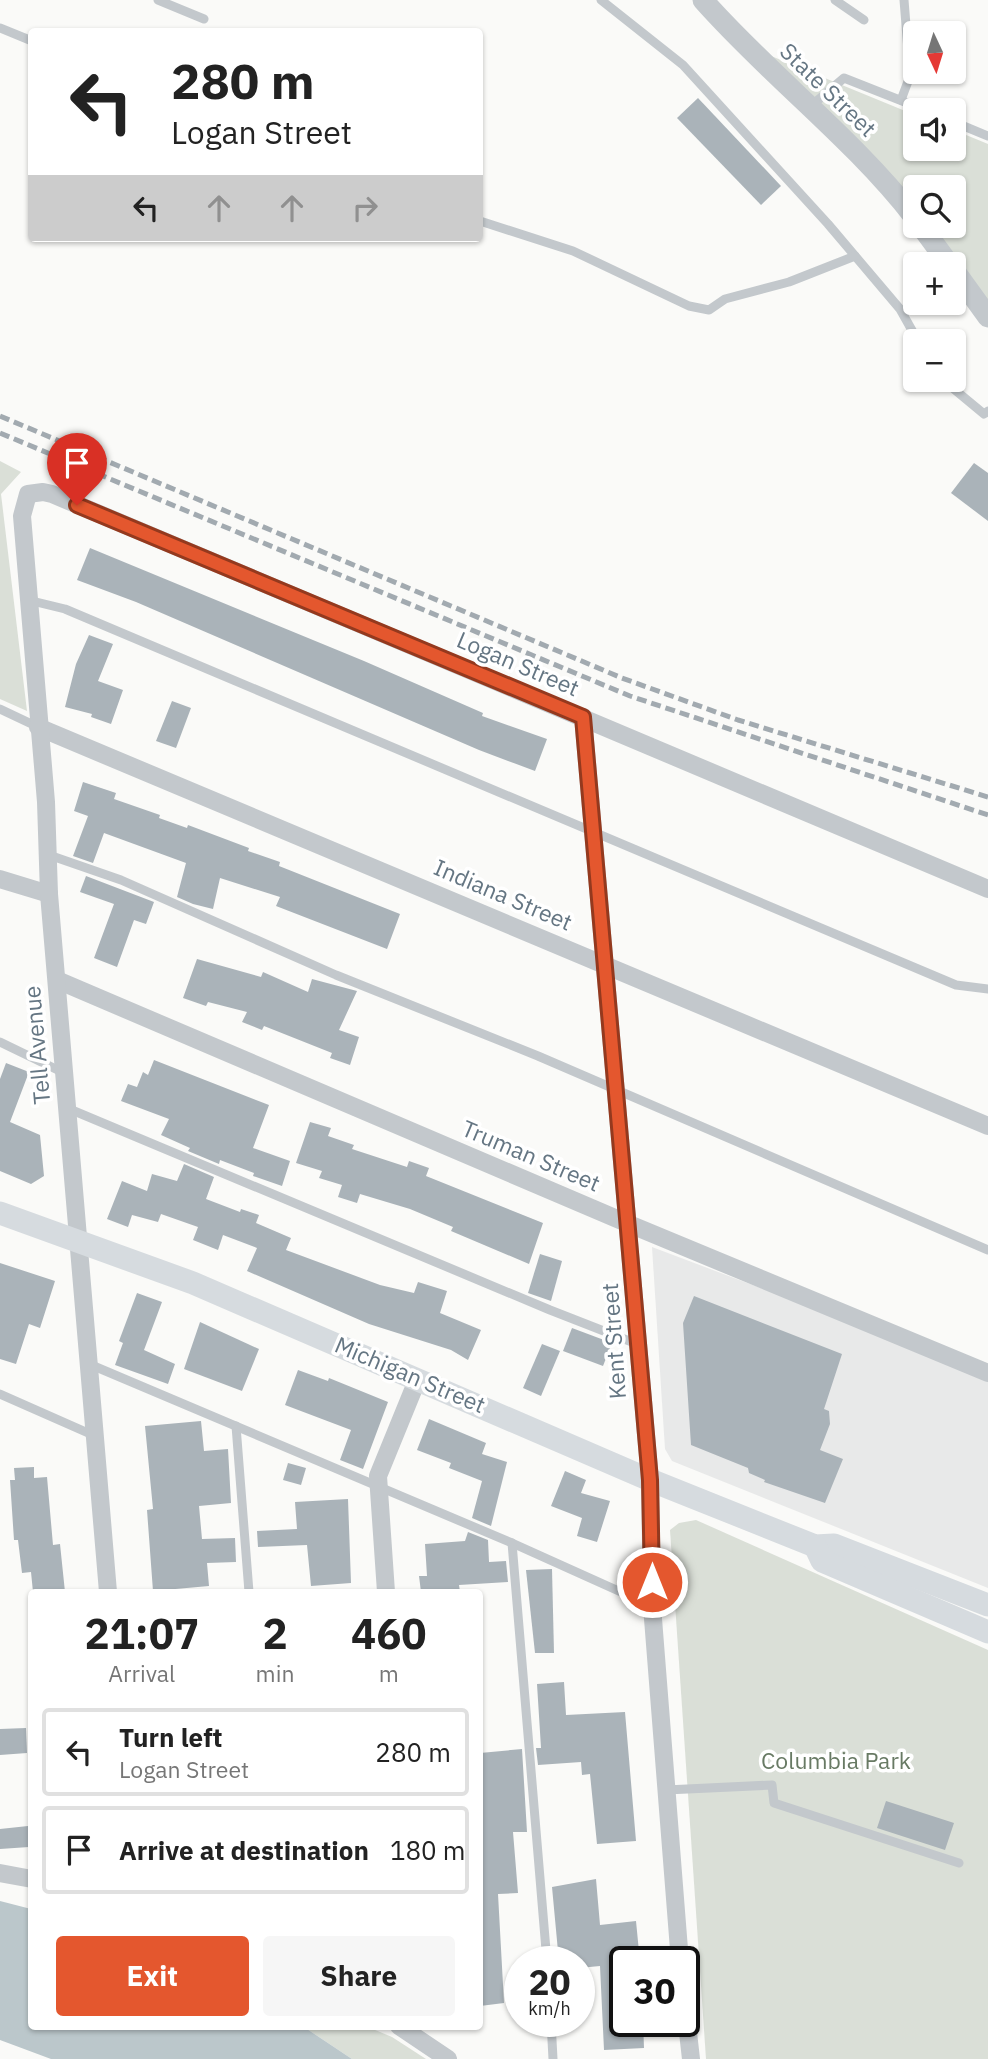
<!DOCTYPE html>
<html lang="en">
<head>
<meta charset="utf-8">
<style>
	body { margin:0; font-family:"IBM Plex Sans",sans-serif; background:#f6f6f6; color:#222; height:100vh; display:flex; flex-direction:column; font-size:26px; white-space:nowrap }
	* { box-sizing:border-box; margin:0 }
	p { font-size:23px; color:#767676 }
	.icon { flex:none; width:38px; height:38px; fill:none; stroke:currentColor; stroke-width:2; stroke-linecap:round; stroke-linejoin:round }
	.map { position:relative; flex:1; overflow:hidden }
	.panel { position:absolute; left:28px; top:1589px; width:455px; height:441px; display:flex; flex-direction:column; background:#fff; border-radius:7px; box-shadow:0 2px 5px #0004 }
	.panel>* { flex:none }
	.top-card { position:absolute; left:28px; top:28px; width:455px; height:214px; border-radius:7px; box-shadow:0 2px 5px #0004; background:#fff; color:#222; overflow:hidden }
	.needle { width:46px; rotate:176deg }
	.fabs { position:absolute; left:903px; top:21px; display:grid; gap:14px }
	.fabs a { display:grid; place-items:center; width:63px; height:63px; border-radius:7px; background:#fff; box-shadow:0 2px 5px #0004; font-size:35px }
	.speed { position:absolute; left:504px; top:1946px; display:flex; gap:14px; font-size:35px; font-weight:700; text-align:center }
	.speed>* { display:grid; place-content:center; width:91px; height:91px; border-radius:50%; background:#fff; box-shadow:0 2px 5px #0004; line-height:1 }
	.speed small { font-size:18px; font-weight:400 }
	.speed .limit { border:4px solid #111; border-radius:10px; background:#fff; color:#111 }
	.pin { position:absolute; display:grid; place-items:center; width:60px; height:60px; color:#fff; margin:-72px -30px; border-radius:50% 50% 50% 0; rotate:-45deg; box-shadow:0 0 7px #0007 }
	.pin .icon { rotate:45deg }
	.me { position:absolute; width:77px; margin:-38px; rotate:0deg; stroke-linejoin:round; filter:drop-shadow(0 0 5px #0008) }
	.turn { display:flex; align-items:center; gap:24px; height:147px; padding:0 28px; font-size:32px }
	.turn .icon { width:91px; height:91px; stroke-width:2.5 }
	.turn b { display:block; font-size:49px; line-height:60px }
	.lanes { display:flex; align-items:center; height:66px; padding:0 28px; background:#0003; justify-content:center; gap:35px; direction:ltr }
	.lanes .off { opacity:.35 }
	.eta { display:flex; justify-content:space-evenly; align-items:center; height:119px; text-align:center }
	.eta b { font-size:42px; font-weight:800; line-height:49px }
	.button { display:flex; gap:14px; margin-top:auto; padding:14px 28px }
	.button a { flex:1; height:80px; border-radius:7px; background:#e4572e; color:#fff; font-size:28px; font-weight:800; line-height:80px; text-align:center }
	.button a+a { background:#f6f6f6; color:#222 }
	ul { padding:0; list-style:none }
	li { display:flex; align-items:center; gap:21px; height:88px; margin:0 14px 10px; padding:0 14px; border:4px solid #e0e0e0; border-radius:7px }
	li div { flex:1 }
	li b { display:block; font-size:26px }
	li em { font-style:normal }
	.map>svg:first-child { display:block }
	.built { fill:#e8e9e9 }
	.green { fill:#dadfd7 }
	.water { fill:#bbc7cb }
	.building { fill:#aab3b9 }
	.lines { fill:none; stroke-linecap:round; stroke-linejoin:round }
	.service { stroke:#c3c8cc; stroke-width:9 }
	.minor { stroke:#c3c8cc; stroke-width:18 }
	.tertiary { stroke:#c3c8cc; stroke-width:21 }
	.secondary { stroke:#d6dbdf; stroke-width:23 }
	.rail { stroke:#a2aab0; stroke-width:5; stroke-dasharray:10 5; stroke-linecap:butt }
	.route-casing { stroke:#94391e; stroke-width:18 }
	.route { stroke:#e4572e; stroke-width:12 }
	.labels { text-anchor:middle; stroke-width:7; stroke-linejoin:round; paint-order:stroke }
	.street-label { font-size:23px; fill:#657683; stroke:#fff }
	.park-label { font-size:23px; fill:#687a64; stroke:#fff }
</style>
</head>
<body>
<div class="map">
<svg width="988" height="2059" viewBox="0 0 988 2059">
	<rect width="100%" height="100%" fill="#fafaf8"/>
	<path class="built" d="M652,1247L988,1374V1588L672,1461L665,1449Z"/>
	<g class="green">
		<path d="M742,44L915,115V149H954V130L988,144V317L921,226H954V187H915V218Z"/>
		<path d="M0,461L21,472L1,494L27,711L0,699Z"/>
		<path d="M696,1520L988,1650V2059H706L670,1530L679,1523Z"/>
		<path d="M304,2027H368L392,2037L426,2059H352Z"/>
	</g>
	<path class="water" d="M0,1901L31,1909L32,2026L304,2027L352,2059H51L0,2040Z"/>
	<g class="building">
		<path d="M698,98L781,186L761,205L677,118Z"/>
		<path d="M974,463L988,473V521L951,493Z"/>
		<path d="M90,548L364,661L483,713L482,716L547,739L535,771L479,750L136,602L77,580Z"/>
		<path d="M89,635L113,644L98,681L123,690L111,724L91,717L92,714L65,707L76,664Z"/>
		<path d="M172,701L191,708L176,748L156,741Z"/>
		<path d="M83,782L116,793L114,799L160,815L159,818L187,828L188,825L249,848L248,851L280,862L279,866L400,914L387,949L276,906L280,897L220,878L213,909L193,904L177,897L186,863L104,833L93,863L73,856L88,816L74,811Z"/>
		<path d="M86,876L154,902L146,924L134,920L117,967L94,958L114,904L80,892Z"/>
		<path d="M197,959L261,977L263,972L308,992L312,979L357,991L339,1030L359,1037L350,1065L330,1058L332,1053L264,1026L262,1030L242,1022L247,1012L208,1002L206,1006L183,998Z"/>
		<path d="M154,1060L269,1105L253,1148L290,1161L282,1186L253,1176L254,1173L220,1160L219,1164L188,1151L190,1148L161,1135L169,1119L121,1101L128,1084L137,1087L143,1072L148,1075Z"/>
		<path d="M6,1063L29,1072L10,1122L40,1135L44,1176L31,1184L0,1171V1079Z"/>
		<path d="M310,1122L331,1128L328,1136L354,1145L352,1149L407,1167L409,1161L429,1168L426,1176L543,1223L529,1264L451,1231L453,1227L410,1209L360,1194L357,1203L338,1197L342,1185L319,1178L322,1171L296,1163Z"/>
		<path d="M184,1164L214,1177L206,1199L240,1212L241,1209L259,1215L256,1223L291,1238L286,1250L380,1285L414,1293L418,1282L447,1291L440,1313L481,1330L468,1360L451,1350L369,1324L247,1271L257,1248L223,1235L218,1250L193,1240L198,1227L161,1214L158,1222L132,1215L128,1227L107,1219L122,1181L147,1191L152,1174L177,1181Z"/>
		<path d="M540,1254L562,1261L551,1301L528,1293Z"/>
		<path d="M0,1263L55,1281L40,1328L29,1324L16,1364L0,1359Z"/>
		<path d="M137,1293L162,1302L144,1350L175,1364L168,1384L115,1365L123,1343L119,1341Z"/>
		<path d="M694,1296L842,1354L824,1409L829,1411L830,1424L820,1450L843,1459L825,1503L764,1482L765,1480L749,1473L748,1468L691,1445L683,1323Z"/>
		<path d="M200,1322L259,1349L242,1391L184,1369Z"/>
		<path d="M572,1328L612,1343L603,1366L563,1351Z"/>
		<path d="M542,1344L560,1351L541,1396L523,1388Z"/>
		<path d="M298,1370L328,1381L329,1378L388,1402L363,1469L340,1460L351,1430L285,1405Z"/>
		<path d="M429,1419L486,1443L482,1454L507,1462L491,1526L472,1518L482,1481L449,1468L451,1463L417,1450Z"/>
		<path d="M201,1421L204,1451L228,1449L231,1503L199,1506L202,1539L235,1538L236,1562L207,1563L209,1586L153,1591L147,1510L153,1509L145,1426Z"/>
		<path d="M288,1463L306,1468L301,1485L283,1480Z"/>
		<path d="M34,1467V1478L47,1477L53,1545L60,1544L65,1592H33L31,1572L22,1573L18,1540H14L10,1480H15L14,1468Z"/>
		<path d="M565,1471L586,1480L581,1493L610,1501L597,1542L577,1536L582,1518L551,1506Z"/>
		<path d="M348,1499L351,1583L311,1586L307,1545L258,1547L257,1531L297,1529L295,1502Z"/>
		<path d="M468,1532L488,1540L489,1562L506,1561L508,1582L459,1585L460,1592H421L419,1576H427L425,1544L465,1541Z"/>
		<path d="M552,1569L554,1653H535L526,1570Z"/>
		<path d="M564,1682L566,1715L625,1712L636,1841L597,1844L590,1774L582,1775L581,1762L538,1765L536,1748H541L537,1684Z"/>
		<path d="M26,1728L27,1753L0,1755V1729Z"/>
		<path d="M522,1749L527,1832H513L518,1893L498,1894L504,2003L480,2006V1753Z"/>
		<path d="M886,1801L954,1823L945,1850L877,1828Z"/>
		<path d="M28,1826L29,1847L0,1849V1829Z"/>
		<path d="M596,1879L600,1925L636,1921L640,1962H625V2021H643L644,2048L604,2050L600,1966L579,1968V1962H559L552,1887Z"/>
	</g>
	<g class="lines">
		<g class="service">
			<path d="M158,0L204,19"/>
			<path d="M601,0L683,65L828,224L900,309L918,341"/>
			<path d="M835,0L864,20"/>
			<path d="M0,28L32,41"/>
			<path d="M901,100L910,76L904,0"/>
			<path d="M811,106L844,78L925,110"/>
			<path d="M954,122L988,136"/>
			<path d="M480,221L573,251L689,306L709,310L725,299L789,282L855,256"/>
			<path d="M943,380L984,414L988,411"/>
			<path d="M28,600L65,609L956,985L988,989"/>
			<path d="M0,709L38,727"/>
			<path d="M49,855L121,880L336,975L538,1056L988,1250"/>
			<path d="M0,1042L64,1073"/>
			<path d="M67,1108L550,1310L637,1344"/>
			<path d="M89,1364L512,1543L652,1606"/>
			<path d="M0,1394L95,1436"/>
			<path d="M236,1426L249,1592"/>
			<path d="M512,1543L547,1962"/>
			<path d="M666,1790L772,1785L774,1803L959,1863"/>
			<path d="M551,2021L553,2059"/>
		</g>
		<g class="minor">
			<path d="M583,717L650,1480L652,1606L680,1962"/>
			<path d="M38,727L988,1126"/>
			<path d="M0,879L49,894"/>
			<path d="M57,980L629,1224L988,1373"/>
			<path d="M108,1592L49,894L46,802L22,516L28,494L43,492L52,494L988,889"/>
			<path d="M386,1592L378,1476L418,1378"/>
			<path d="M0,1873L32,1879"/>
			<path d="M684,1997L691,2059"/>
			<path d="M399,2026L448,2059"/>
		</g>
		<g class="tertiary">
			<path d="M703,0C770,76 853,138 915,218"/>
			<path d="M921,226L949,264"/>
			<path d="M954,270L988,317"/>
		</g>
		<g class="secondary">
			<path d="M0,1213L193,1283L650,1480L815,1546L834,1545L988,1605"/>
			<path d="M815,1546L822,1561L988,1632"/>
		</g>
		<g class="rail">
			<path d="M0,416L622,678L738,720L988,797"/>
			<path d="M0,433L630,696L988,815"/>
		</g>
	</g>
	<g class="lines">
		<g class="route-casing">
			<path id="route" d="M77,505L583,717L650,1480L652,1582"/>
		</g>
		<use href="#route" class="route"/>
	</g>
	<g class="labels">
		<g class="street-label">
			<text transform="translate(828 90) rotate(44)" y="8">State Street</text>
			<text transform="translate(518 664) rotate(23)" y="8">Logan Street</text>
			<text transform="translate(503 895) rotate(23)" y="8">Indiana Street</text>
			<text transform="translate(37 1045) rotate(-95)" y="8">Tell Avenue</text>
			<text transform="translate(531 1156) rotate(23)" y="8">Truman Street</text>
			<text transform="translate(614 1341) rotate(-94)" y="8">Kent Street</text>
			<text transform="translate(410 1375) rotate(23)" y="8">Michigan Street</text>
		</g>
		<g class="park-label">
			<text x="836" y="1769">Columbia Park</text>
		</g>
	</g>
</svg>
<div class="fabs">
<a><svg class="needle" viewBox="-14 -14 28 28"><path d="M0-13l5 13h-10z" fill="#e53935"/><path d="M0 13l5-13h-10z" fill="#767676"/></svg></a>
<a><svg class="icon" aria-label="sound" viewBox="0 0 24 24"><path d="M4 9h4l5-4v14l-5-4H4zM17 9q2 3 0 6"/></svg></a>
<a><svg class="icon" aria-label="search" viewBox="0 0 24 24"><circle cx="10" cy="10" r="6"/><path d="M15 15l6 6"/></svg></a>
<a>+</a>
<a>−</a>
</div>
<div class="speed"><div>20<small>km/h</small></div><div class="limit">30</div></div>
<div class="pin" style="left:77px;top:505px;background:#d93025"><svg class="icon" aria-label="arrive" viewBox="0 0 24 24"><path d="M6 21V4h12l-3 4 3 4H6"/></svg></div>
<svg class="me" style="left:652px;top:1582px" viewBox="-20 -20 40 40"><circle r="17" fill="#e4572e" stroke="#fff" stroke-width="3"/><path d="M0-11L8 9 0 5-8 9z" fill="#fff"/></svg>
<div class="top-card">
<div class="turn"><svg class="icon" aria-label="left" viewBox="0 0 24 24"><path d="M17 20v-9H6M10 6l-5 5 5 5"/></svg><div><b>280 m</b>Logan Street</div></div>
<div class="lanes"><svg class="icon" aria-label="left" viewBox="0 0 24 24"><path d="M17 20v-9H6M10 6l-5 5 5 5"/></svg><svg class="icon off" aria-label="ahead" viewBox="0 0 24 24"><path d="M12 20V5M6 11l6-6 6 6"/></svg><svg class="icon off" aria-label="ahead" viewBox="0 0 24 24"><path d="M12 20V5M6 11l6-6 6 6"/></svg><svg class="icon off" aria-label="right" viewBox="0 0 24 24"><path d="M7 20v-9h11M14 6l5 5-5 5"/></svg></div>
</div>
<section class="panel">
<div class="eta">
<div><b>21:07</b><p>Arrival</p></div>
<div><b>2</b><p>min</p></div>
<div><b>460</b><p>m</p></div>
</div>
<ul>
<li><svg class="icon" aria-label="left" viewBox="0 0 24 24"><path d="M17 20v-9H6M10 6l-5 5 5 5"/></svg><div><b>Turn left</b><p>Logan Street</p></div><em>280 m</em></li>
<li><svg class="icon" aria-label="arrive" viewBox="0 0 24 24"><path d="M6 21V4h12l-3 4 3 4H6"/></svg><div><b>Arrive at destination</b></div><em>180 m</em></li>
</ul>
<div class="button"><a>Exit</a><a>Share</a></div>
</section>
</div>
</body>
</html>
